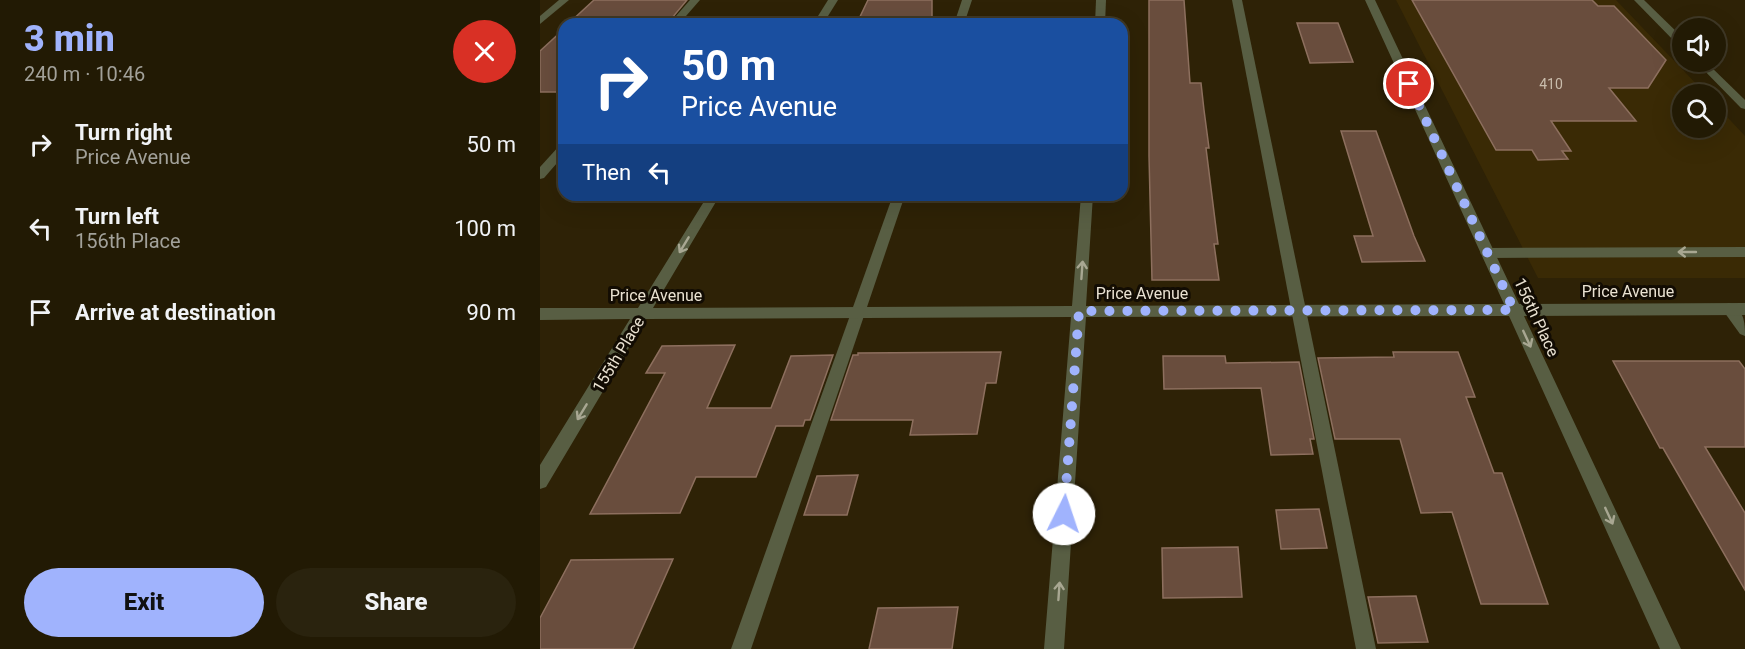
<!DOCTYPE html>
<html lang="en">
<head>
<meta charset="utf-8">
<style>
	body { margin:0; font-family:Roboto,sans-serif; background:#2a230e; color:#f1f3f6; height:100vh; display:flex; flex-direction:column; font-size:22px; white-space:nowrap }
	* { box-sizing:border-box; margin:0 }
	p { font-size:20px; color:#a2a19a }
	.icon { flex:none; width:33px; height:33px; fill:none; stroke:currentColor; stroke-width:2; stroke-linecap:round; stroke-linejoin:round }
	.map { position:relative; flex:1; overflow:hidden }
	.panel { display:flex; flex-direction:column; background:#221a04; width:540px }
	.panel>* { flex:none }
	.hud { position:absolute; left:18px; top:18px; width:570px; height:183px; border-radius:18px; box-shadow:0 6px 24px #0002,0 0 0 2px #3f3826; background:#1a4fa0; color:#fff; overflow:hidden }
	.controls { position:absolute; left:1132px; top:18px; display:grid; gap:12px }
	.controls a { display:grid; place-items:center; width:54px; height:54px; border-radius:50%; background:#221a04; box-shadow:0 6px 24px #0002,0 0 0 2px #3f3826; font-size:30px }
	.pin { position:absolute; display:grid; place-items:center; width:51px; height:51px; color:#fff; margin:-26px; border:3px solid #fff; border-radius:50%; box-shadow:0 2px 6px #0007 }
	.me { position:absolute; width:66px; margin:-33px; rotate:4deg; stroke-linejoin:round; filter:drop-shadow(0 0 4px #0008) }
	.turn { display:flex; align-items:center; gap:21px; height:126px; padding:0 24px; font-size:27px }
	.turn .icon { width:78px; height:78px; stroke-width:2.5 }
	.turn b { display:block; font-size:42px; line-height:51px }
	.then { display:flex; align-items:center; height:57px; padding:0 24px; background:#0003; gap:12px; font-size:22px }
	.round { display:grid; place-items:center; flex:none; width:63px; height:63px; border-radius:32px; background:#2a230e }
	.head { display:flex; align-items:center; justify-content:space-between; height:102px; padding:0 24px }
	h1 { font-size:36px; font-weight:800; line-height:45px; color:#a0b3fd }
	.action { display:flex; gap:12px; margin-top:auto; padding:12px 24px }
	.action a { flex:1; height:69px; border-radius:36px; background:#a0b3fd; color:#111; font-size:24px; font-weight:800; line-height:69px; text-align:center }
	.action a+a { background:#2a230e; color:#f1f3f6 }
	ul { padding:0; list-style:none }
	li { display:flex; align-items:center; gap:18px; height:84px; padding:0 24px }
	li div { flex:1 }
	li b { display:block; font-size:22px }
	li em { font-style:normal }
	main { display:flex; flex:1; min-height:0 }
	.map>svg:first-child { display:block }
	.built { fill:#3a2a05 }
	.building { fill:#694d3d; stroke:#8d6f5e; stroke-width:1.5 }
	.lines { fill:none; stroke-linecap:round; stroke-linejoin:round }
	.service { fill:#585e43; fill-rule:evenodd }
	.minor { fill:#585e43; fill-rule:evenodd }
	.oneway { stroke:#a8a792 }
	.route { stroke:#a0b3fd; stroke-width:10; stroke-dasharray:0 18 }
	.labels { text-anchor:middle; stroke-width:6; stroke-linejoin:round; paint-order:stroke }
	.number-label { font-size:14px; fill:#cabdad }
	.street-label { font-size:16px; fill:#eae2d2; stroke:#120c03 }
</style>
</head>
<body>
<main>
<section class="panel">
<div class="head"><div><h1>3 min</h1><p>240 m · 10:46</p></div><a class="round" style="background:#d93025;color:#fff"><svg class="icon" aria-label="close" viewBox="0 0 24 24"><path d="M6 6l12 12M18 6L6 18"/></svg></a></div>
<ul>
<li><svg class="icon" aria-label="right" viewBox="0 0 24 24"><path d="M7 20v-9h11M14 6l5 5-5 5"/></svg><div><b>Turn right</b><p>Price Avenue</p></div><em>50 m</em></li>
<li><svg class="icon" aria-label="left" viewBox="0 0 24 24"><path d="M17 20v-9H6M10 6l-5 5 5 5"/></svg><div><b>Turn left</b><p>156th Place</p></div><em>100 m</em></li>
<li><svg class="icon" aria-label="arrive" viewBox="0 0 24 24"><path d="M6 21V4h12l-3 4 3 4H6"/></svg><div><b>Arrive at destination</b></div><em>90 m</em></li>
</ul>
<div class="action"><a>Exit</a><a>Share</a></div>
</section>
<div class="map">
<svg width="1205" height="649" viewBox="0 0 1205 649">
	<rect width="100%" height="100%" fill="#2e2206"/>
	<path class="built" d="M856,0H1076L1166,94H1143V128H1176V105L1205,136V278H998Z"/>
	<g class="building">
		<path d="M54,0H147L127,24H28Z"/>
		<path d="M328,0H392V22L317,23Z"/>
		<path d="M609,0H644L650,83H661L664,110L669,148H666L678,244H674L679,280H612L609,156Z"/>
		<path d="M872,0H1052L1058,6H1074L1126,60L1108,88H1069L1096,121H1011L1031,151H1022L1028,159L998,160L992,150H956Z"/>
		<path d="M757,23H798L813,62L770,63Z"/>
		<path d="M24,29V92H0V51Z"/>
		<path d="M801,131H836L874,236L885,261L822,262L814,236H833Z"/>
		<path d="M195,345L167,408H231L251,356L293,355L270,420H265L263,426H236L216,477H156L140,513L50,514L125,373H106L122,346Z"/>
		<path d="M461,352L456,383H446L437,434L370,435L373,420H291L313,355H318V353Z"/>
		<path d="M853,352H918L935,397H926L954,473H962L1008,604H941L912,512L881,513L860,439H795L778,358L854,357Z"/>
		<path d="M623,356H685L686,363L759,362L774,439H770L773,454L731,455L721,388L624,389Z"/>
		<path d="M1073,361H1199L1205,369V447H1165L1205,513V590L1123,448H1120Z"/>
		<path d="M318,475L307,515H264L277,476Z"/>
		<path d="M779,509L787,548L741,549L736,510Z"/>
		<path d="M698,547L702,597L623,598L622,548Z"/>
		<path d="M133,559L93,649H0V618L31,560Z"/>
		<path d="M876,596L888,642L838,643L828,597Z"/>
		<path d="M418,607L412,649H329L338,608Z"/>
	</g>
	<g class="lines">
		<g class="service">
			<path d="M150,0H160L139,24H129Z"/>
			<path d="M422,0H432L424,24H414Z"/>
			<path d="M692,0H702L836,649H816Z"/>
			<path d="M24,144V155L4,178L0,179V167L20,145Z"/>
			<path d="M353,195H365L211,649H191Z"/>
			<path d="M1205,247V257L947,258L940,253L947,248Z"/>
			<path d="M1189,303C1204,309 1205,322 1205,336L1200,334L1182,309L1184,305Z"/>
		</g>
		<g class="minor">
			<path d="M19,0H29L0,24V16Z"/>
			<path d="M288,0H298L283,24H273Z"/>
			<path d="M556,0H566L565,24H555Z"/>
			<path d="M825,0H835L979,304L1205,303V315L984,316L1141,649H1120L969,316L546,317L524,649H504L531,317L106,319L6,487L0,489V465L90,319L0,320V308H98L168,195H180L113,308L532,306L541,195H553L546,306L964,304Z"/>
			<path d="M1094,0H1104L1143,38V47L1139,46Z"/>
			<path d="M1156,62H1166L1205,100V109L1201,108Z"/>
		</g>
	</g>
	<defs><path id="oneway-shaft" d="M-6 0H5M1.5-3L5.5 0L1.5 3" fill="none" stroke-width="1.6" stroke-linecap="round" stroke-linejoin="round" transform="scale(1.5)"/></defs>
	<g class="oneway">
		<use href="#oneway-shaft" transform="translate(144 245) rotate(121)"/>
		<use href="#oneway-shaft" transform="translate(1147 252) rotate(180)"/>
		<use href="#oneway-shaft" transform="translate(542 270) rotate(-86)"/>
		<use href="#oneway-shaft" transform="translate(987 339) rotate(65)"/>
		<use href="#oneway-shaft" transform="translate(42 412) rotate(121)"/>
		<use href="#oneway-shaft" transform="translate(1069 516) rotate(65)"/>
		<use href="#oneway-shaft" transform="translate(519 591) rotate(-86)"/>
	</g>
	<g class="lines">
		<path class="route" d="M524,514L539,311L974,310L869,84"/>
	</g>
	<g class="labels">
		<g class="number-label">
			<text x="1011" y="89">410</text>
		</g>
		<g class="street-label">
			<text x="1088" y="297">Price Avenue</text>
			<text x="602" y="299">Price Avenue</text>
			<text x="116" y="301">Price Avenue</text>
			<text transform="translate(997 317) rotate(65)" y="6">156th Place</text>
			<text transform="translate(78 354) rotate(-59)" y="6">155th Place</text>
		</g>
	</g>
</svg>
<div class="controls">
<a><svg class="icon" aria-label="sound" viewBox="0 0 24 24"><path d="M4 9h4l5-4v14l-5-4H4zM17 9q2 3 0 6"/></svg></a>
<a><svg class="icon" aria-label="search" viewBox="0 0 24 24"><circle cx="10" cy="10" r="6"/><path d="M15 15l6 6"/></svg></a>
</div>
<div class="pin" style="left:869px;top:84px;background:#d93025"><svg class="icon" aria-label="arrive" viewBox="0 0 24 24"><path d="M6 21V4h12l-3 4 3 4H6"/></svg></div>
<svg class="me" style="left:524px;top:514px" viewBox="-20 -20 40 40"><circle r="19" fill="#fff"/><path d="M0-13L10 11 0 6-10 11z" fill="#a0b3fd"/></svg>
<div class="hud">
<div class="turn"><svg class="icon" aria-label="right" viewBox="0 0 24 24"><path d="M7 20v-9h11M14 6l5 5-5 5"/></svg><div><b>50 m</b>Price Avenue</div></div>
<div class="then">Then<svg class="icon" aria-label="left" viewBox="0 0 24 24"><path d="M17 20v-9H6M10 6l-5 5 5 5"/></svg></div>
</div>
</div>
</main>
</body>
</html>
